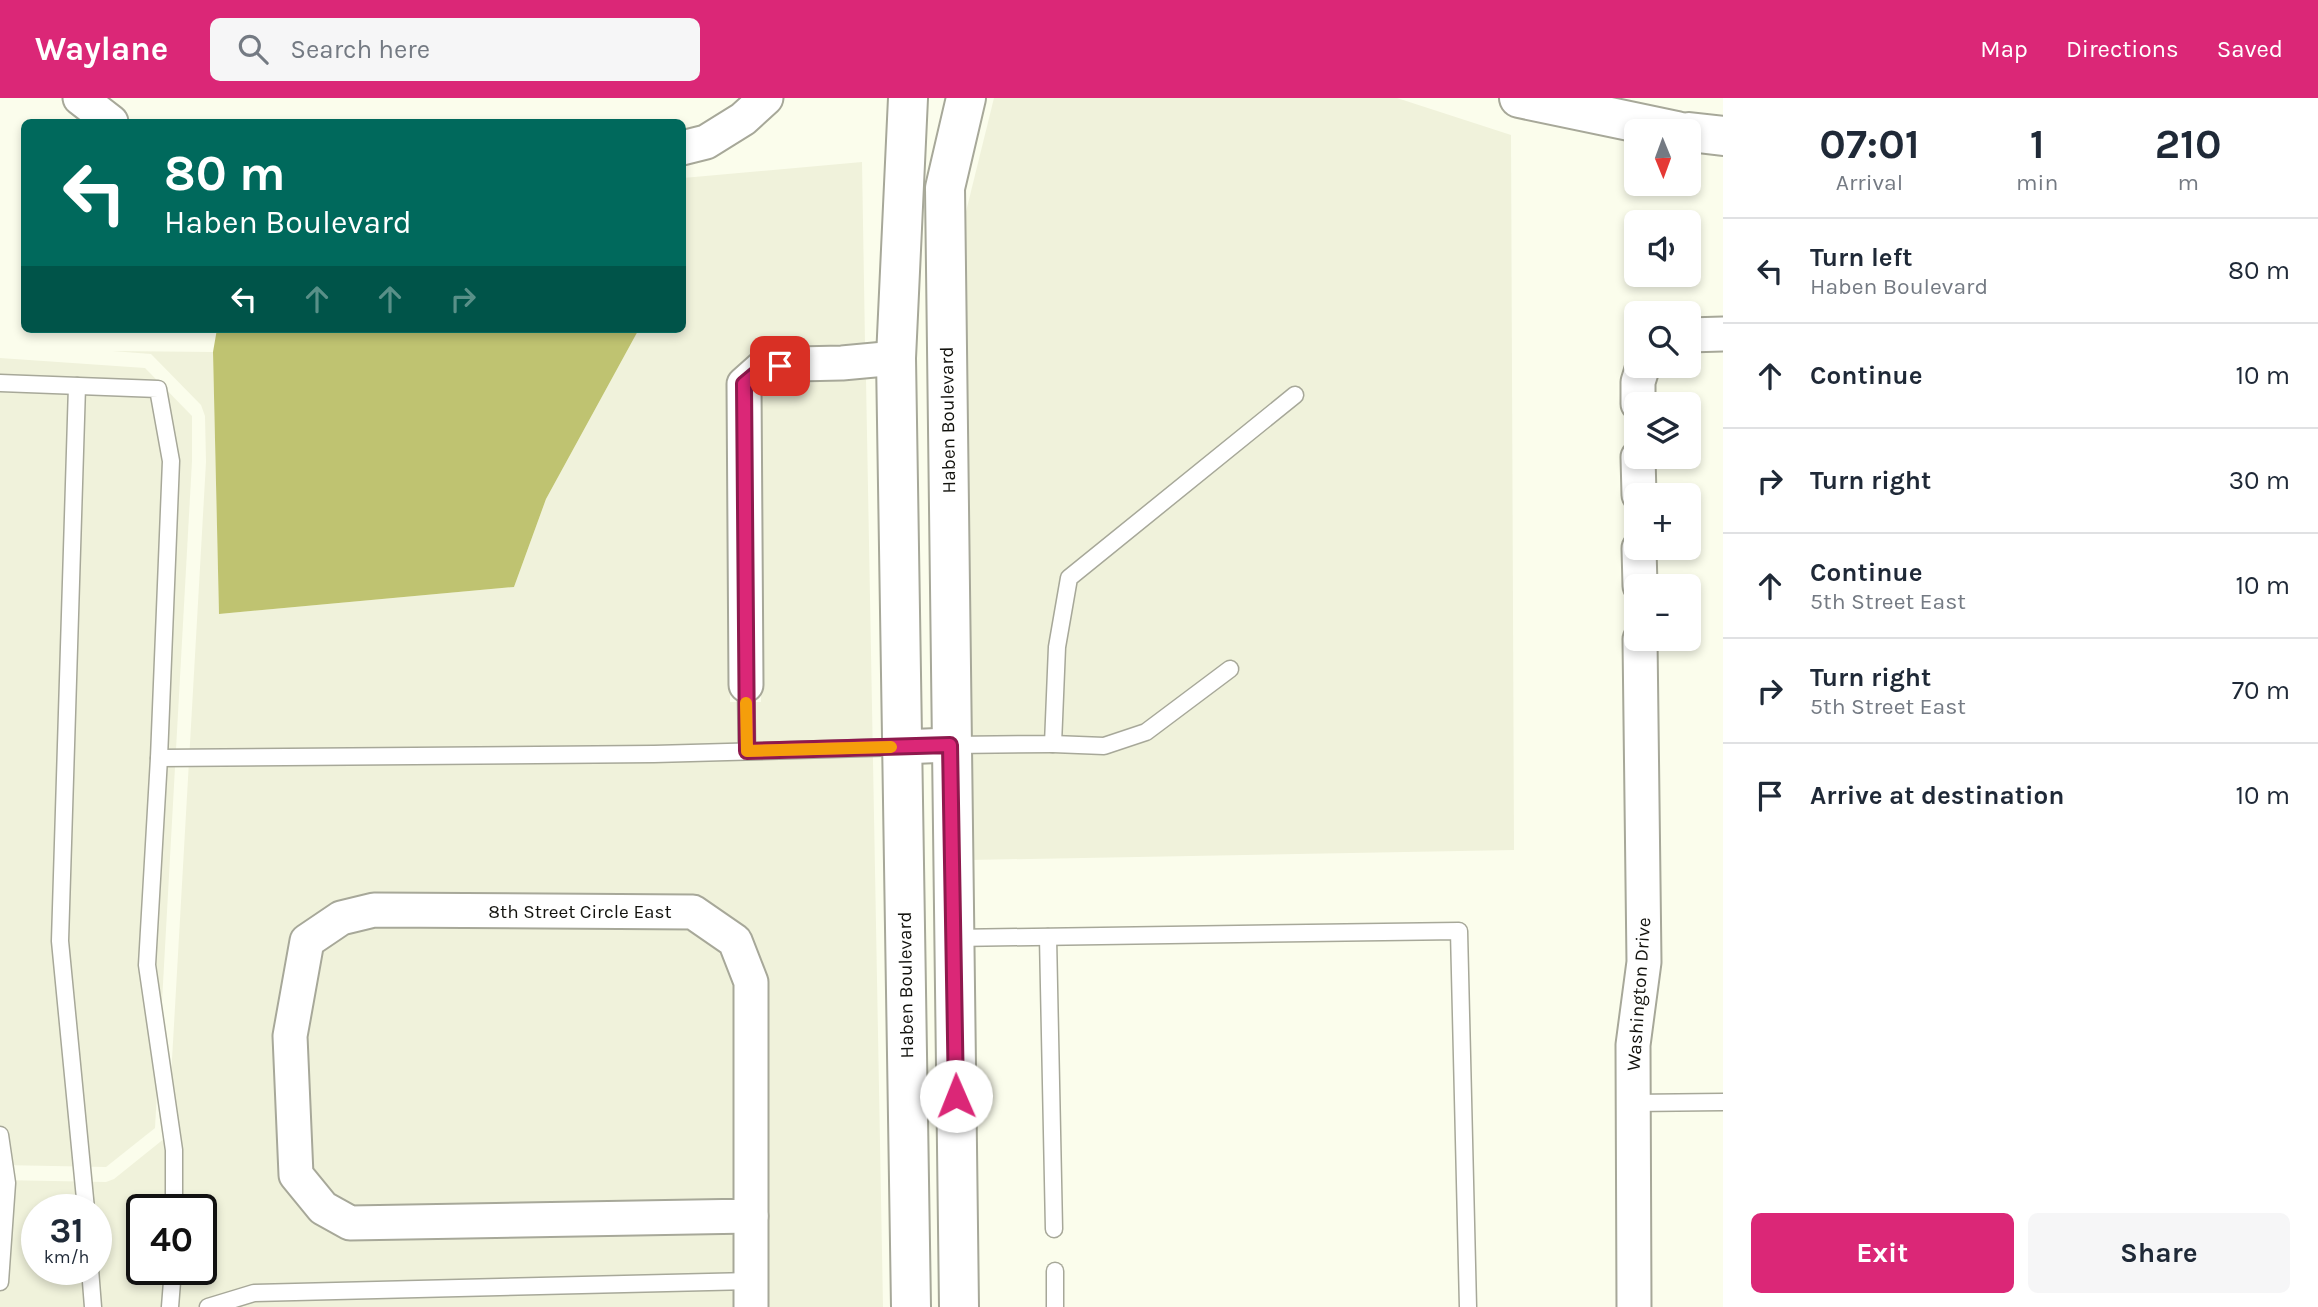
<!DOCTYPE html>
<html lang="en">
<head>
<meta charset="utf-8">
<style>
	body { margin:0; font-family:Karla,sans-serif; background:#f6f6f7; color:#1f2937; height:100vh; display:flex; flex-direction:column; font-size:26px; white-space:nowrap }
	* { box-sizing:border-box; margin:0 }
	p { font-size:23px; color:#747a83 }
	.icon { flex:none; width:38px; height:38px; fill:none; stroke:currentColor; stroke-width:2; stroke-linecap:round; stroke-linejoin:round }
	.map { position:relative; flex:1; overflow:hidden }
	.panel { display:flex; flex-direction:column; background:#fff; width:595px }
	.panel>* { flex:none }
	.guide { position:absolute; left:21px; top:21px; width:665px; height:214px; border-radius:10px; box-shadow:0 4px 10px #0003; background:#00695c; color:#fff; overflow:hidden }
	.needle { width:46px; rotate:179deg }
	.fabs { position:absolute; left:1624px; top:21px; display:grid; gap:14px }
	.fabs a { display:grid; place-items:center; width:77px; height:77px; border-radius:10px; background:#fff; box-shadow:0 4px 10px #0003; font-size:35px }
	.speed { position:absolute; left:21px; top:1096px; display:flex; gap:14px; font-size:35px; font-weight:700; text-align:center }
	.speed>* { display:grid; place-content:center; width:91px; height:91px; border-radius:50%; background:#fff; box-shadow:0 4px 10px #0003; line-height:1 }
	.speed small { font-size:18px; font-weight:400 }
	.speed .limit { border:4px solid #111; border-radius:10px; background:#fff; color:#111 }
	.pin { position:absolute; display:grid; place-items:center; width:60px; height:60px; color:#fff; margin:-30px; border-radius:14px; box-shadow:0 4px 10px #0006 }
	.me { position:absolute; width:77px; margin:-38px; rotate:359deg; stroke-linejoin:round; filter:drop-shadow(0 0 5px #0008) }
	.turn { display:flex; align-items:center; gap:24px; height:147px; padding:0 28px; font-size:32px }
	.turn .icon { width:91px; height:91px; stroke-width:2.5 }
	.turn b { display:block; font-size:49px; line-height:60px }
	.lanes { display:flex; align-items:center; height:66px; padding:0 28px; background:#0003; justify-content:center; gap:35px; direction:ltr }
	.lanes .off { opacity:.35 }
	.eta { display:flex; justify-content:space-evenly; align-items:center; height:119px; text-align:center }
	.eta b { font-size:42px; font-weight:700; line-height:49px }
	.action { display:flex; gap:14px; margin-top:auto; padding:14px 28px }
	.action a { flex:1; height:80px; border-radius:10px; background:#db2777; color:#fff; font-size:28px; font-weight:700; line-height:80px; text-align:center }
	.action a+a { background:#f6f6f7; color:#1f2937 }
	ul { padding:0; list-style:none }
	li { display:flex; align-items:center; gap:21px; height:105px; padding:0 28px; border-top:2px solid #e0e1e3 }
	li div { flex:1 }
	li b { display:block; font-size:26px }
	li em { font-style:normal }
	header { display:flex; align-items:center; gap:42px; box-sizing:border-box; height:98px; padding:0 35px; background:#db2777; color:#fff }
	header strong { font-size:33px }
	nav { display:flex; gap:38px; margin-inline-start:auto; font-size:24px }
	.search { width:490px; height:63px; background:#f6f6f7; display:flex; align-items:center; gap:18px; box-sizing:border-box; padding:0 24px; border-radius:10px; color:#747a83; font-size:26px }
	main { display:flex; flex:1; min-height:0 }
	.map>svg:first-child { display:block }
	.built { fill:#f0f2db; fill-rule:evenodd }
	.forest { fill:#bfc371 }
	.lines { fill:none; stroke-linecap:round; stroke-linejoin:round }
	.lane-casing { stroke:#a7a899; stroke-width:19 }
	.street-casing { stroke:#a7a899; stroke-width:37 }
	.secondary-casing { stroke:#a7a899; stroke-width:42 }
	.lane { stroke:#fff; stroke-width:16 }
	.street { stroke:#fff; stroke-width:33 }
	.secondary { stroke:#fff; stroke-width:38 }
	.route-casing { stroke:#8e194d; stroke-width:18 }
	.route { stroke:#db2777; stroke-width:12 }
	.slow { stroke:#f59e0b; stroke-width:12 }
	.labels { text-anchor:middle; stroke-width:7; stroke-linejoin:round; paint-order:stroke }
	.street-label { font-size:19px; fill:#13130e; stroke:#fff }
</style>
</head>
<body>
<header>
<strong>Waylane</strong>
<div class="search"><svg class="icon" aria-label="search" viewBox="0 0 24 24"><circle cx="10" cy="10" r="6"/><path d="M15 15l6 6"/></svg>Search here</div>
<nav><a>Map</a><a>Directions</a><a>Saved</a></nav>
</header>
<main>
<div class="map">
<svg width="1723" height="1209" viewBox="0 0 1723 1209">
	<rect width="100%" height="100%" fill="#fbfdec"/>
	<g class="built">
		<path d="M994,0H1397L1511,37L1514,752L970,762L960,138Z"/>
		<path d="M862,64L865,245L797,249L761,253L735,271L729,285L730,604H761L759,294L769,287L866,281L883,1209H766L743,828L701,799L693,797L371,795L332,806L299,828L292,840L284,1088L311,1122L350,1142L736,1135L735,1209H0V1082L106,1084L114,1081L165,1040L168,1032L206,364L205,318L201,307L151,256L112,253L213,254L219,516L514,489L546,401L639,231H682L683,80ZM37,1111H96V1171H37ZM142,1111H201V1171H142Z"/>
		<path d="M0,260L145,270L192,318V363L155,1030L106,1069L0,1067Z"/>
		<path d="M376,829L688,831L722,855L735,888V1101L353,1107L332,1096L311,1070L305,939L321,854L347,836Z"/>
	</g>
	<path class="forest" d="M217,231H639L546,401L514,489L219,516L213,254Z"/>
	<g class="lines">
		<g class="lane-casing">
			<g id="lane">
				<path d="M0,285L158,291L171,363L159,660L147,867L174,1052V1111"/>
				<path d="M77,288L60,843L86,1111"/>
				<path d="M746,587L747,653"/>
				<path d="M1053,646L1104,648L1146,634L1230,571"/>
				<path d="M952,647L1053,646L1057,549L1069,480L1295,297"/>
				<path d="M159,660L654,656L901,649"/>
				<path d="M1048,839L1054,1131"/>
				<path d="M953,840L1459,833L1468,1209"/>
				<path d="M1632,1005L1723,1004"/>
				<path d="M0,1037L7,1085L0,1184"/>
				<path d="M90,1171L93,1209"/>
				<path d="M1055,1173V1209"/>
				<path d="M170,1209L173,1171"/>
				<path d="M208,1209L254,1195L751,1183"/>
			</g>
		</g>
		<g class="street-casing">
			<g id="street">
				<path d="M80,0L111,24"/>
				<path d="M682,50L706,44L743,21L766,0"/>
				<path d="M1689,237L1723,236"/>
				<path d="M1638,306V284L1643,268"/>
				<path d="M1638,359L1639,397"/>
				<path d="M1639,450L1640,488"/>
				<path d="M746,587L744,286L762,270L797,266L842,265L896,260"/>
				<path d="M901,649L950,647"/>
				<path d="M374,812L693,814L735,843L751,884V1118L350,1125L323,1110L296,1077L290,938L307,843L341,820Z"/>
				<path d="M751,1209V1118"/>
				<path d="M1634,1209L1633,947L1644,864L1640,541"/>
			</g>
		</g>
		<g class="secondary-casing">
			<g id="secondary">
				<path d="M908,0L896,260L911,1209"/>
				<path d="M1519,0L1677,33"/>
				<path d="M1689,34L1723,38"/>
				<path d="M959,1209L945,90L966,0"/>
			</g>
		</g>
		<use href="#lane" class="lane"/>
		<use href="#street" class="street"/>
		<use href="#secondary" class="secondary"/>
	</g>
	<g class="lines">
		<g class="route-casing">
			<path id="route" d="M780,268L762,271L744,286L747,653L950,647L956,998"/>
		</g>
		<use href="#route" class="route"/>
		<path class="slow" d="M746,605L747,653L891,649"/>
	</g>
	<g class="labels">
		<g class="street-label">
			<text transform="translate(947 322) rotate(-91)" y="7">Haben Boulevard</text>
			<text x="580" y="820">8th Street Circle East</text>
			<text transform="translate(905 887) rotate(-91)" y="7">Haben Boulevard</text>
			<text transform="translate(1638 896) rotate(-86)" y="7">Washington Drive</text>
		</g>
	</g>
</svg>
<div class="fabs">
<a><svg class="needle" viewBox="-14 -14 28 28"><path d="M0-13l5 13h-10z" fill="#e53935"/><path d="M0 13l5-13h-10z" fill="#747a83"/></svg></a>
<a><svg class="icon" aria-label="sound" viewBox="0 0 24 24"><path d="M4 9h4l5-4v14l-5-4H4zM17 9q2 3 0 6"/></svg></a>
<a><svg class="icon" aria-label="search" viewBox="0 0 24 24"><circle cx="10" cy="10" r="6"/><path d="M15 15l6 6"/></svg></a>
<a><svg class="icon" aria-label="layers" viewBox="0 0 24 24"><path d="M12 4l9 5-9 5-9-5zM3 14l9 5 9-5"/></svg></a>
<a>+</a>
<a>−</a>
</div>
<div class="speed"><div>31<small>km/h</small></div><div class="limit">40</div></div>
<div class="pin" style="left:780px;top:268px;background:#d93025"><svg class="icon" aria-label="arrive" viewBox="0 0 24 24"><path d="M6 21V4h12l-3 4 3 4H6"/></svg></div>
<svg class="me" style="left:956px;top:998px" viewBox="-20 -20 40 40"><circle r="19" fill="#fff"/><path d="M0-13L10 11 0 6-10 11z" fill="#db2777"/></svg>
<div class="guide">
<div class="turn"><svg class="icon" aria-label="left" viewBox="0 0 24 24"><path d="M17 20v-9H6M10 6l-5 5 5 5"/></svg><div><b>80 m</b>Haben Boulevard</div></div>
<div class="lanes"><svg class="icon" aria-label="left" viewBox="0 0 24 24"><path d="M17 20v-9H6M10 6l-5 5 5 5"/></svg><svg class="icon off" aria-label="ahead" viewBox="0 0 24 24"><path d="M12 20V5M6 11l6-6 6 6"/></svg><svg class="icon off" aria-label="ahead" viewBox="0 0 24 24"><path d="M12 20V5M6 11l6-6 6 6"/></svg><svg class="icon off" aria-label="right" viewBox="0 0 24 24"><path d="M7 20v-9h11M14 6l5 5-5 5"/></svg></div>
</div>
</div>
<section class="panel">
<div class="eta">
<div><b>07:01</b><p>Arrival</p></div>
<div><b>1</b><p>min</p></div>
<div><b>210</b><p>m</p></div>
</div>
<ul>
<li><svg class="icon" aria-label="left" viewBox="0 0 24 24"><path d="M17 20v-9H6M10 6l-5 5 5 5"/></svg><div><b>Turn left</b><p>Haben Boulevard</p></div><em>80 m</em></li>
<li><svg class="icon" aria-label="ahead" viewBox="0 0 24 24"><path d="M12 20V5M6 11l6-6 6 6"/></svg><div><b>Continue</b></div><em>10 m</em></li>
<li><svg class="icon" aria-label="right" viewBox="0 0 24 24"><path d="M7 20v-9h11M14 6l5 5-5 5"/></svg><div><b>Turn right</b></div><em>30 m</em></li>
<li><svg class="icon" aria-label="ahead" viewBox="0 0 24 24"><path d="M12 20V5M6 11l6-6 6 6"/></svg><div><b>Continue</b><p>5th Street East</p></div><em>10 m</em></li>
<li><svg class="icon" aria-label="right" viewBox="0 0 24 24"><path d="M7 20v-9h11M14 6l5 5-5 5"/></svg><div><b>Turn right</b><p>5th Street East</p></div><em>70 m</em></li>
<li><svg class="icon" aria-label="arrive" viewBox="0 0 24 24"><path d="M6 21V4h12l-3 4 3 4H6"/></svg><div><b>Arrive at destination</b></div><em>10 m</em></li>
</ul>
<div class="action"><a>Exit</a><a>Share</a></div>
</section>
</main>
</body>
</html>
